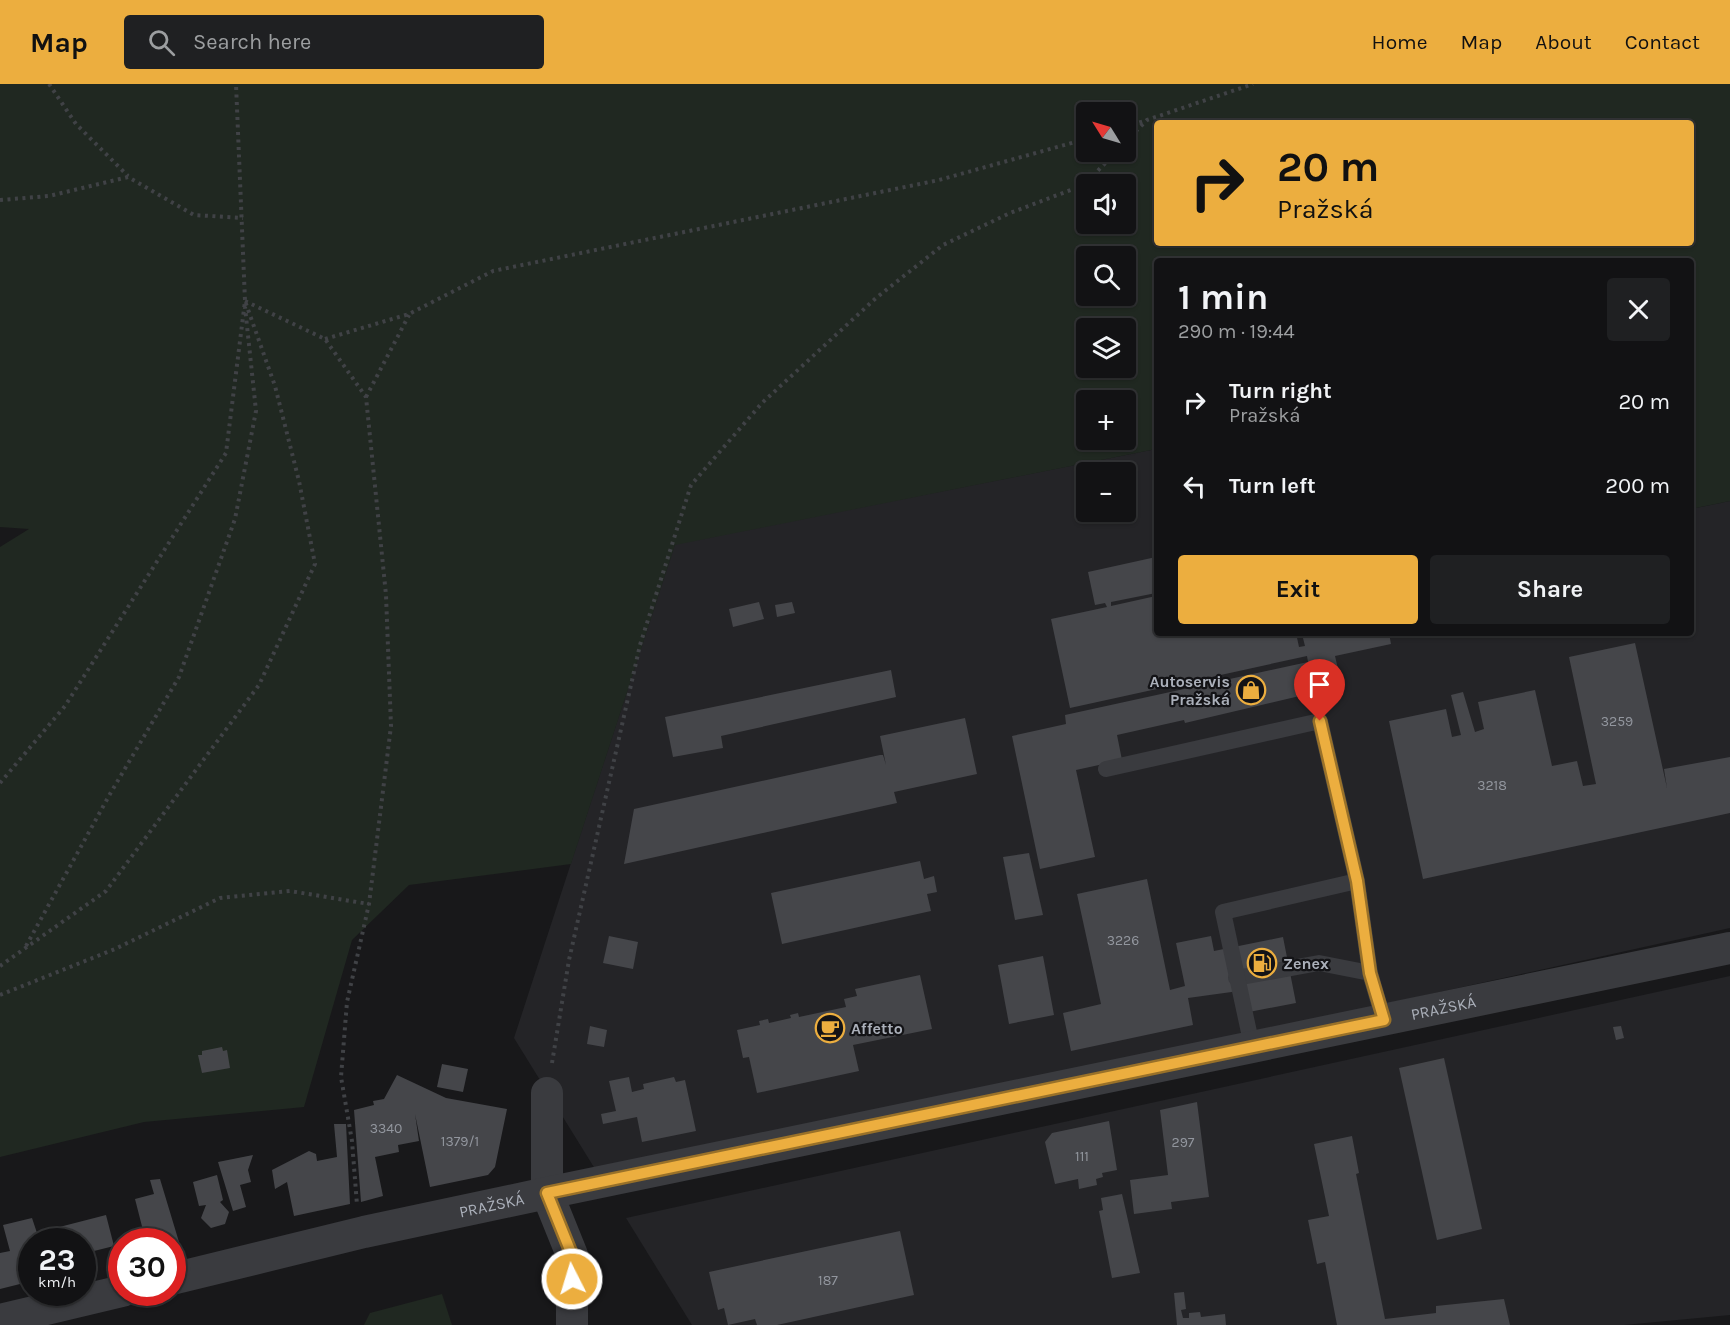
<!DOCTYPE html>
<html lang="en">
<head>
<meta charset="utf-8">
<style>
	body { margin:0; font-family:Karla,sans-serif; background:#1f2022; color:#f1f3f6; height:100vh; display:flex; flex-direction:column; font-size:22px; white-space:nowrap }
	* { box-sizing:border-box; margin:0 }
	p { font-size:20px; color:#9c9ea0 }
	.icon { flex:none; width:33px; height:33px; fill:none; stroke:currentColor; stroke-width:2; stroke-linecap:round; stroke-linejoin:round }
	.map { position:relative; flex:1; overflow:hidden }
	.panel { position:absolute; left:1154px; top:174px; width:540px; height:378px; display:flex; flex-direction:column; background:#121214; border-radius:6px; box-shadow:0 2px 4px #0004,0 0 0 2px #313234 }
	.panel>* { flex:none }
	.top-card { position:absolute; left:1154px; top:36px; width:540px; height:126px; border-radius:6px; box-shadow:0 2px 4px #0004,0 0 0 2px #313234; background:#ecae3f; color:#111; overflow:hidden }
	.needle { width:39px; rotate:307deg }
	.fabs { position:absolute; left:1076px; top:18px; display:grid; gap:12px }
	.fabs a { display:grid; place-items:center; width:60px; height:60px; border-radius:6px; background:#121214; box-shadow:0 2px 4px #0004,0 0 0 2px #313234; font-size:30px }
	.speed { position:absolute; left:18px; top:1144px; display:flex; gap:12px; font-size:30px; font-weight:700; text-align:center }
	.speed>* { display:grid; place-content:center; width:78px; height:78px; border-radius:50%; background:#121214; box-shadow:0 2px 4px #0004,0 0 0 2px #313234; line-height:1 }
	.speed small { font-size:15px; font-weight:400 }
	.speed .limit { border:9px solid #d22; background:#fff; color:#111 }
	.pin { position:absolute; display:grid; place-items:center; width:51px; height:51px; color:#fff; margin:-62px -26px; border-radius:50% 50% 50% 0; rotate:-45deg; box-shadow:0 0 6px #0007 }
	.pin .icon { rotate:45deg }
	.me { position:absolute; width:66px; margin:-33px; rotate:355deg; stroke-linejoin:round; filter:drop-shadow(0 0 4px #0008) }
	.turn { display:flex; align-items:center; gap:21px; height:126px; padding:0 24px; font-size:27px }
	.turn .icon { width:78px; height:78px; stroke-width:2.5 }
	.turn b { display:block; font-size:42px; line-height:51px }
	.round { display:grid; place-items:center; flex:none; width:63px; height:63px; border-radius:6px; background:#1f2022 }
	.overview { display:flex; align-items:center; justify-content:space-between; height:102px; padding:0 24px }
	h1 { font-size:36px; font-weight:700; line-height:45px }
	.primary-button { display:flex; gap:12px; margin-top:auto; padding:12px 24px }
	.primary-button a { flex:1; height:69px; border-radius:6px; background:#ecae3f; color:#111; font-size:24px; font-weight:700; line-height:69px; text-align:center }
	.primary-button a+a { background:#1f2022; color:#f1f3f6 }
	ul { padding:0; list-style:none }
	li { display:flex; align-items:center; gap:18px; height:84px; padding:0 24px }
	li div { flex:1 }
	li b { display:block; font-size:22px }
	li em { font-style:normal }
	header { display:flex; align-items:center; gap:36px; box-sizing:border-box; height:84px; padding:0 30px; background:#ecae3f; color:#111 }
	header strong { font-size:28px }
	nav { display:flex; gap:33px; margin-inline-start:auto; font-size:21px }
	.search { width:420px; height:54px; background:#1f2022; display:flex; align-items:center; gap:15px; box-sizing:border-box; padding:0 21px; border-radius:6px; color:#9c9ea0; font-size:22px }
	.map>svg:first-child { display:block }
	.built { fill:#242427; fill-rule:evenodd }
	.green { fill:#202821; fill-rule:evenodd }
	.building { fill:#45464a }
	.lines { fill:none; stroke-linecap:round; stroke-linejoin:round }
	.path { stroke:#404246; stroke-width:4; stroke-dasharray:3 4.5; stroke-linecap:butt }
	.service { stroke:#3a3b3f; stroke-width:16 }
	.minor { stroke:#3a3b3f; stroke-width:32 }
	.route-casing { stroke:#997129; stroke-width:15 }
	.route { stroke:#ecae3f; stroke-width:10 }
	.labels { text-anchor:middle; stroke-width:4.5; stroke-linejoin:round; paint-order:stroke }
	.number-label { font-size:14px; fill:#92969e }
	.poi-label { font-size:16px; font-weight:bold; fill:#abb0ba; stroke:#131316; text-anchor:start }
	.street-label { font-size:16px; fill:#abb0ba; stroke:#131316 }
</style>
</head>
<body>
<header>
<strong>Map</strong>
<div class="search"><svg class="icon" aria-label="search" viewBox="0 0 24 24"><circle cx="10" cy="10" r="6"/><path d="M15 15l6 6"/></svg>Search here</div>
<nav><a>Home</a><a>Map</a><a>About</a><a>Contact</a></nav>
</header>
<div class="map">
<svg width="1730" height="1241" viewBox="0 0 1730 1241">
	<rect width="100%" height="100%" fill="#18181a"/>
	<g class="built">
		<path d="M1156,365V549H1690L1691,425L1730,417V844L600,1093L514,954L675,460ZM1086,388H1125V428H1086Z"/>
		<path d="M1730,892V1231L1624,1241H692L626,1134Z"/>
	</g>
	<g class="green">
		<path d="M0,0H1730V417L1691,425L1690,177H1156V365L675,461L571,780L409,801L352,856L304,1023L144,1038L0,1073V463L29,445L0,443ZM1086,28H1125V68H1086ZM1156,39H1690V159H1156ZM1086,100H1125V140H1086ZM1086,172H1125V212H1086ZM1086,244H1125V284H1086ZM1086,316H1125V356H1086Z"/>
		<path d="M442,1210L452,1241H364L370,1229Z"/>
	</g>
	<g class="building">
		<path d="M1156,473V509L1111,518V522L1156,512V549H1296L1299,563L1305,562L1302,550L1306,549H1389L1391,560L1335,572L1342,602L1185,639L1184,636L1117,651L1122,676L1076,686L1095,773L1040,785L1012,652L1066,640L1065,631L1308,578L1307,572L1070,624L1051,535L1107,523L1105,519L1095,521L1088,488Z"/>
		<path d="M759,518L764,535L733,543L729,525Z"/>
		<path d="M792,518L795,529L777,533L775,521Z"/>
		<path d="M1635,559L1667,704L1664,685L1730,673V729L1423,795L1389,637L1446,625L1452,653L1461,651L1451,611L1463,608L1475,648L1484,645L1478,618L1535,606L1552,682L1577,677L1583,702L1596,700L1569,573Z"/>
		<path d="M891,586L896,613L721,652L723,664L673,673L665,633Z"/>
		<path d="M965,634L977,690L894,708L897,719L624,780L634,725L880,671H883L886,681L880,652Z"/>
		<path d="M1029,769L1043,831L1015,836L1003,773Z"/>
		<path d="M920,777L924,795L934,792L937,808L927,810L931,827L782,860L771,809Z"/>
		<path d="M1147,795L1170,906L1185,902L1176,859L1211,852L1214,867L1283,853L1296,919L1249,928L1246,906L1188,914L1193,941L1071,967L1063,929L1101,920L1077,810Z"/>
		<path d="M609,852L638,858L633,885L603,879Z"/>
		<path d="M1043,872L1054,931L1009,940L998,881Z"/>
		<path d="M920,891L932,945L853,961L859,987L757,1009L749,973L743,974L737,946L760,941L759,937L768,935L769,939L791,934L790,931L798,929L799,933L846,923L844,915L857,912L855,905Z"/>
		<path d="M590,942L607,946L604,963L587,960Z"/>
		<path d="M1621,942L1624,954L1616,956L1613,943Z"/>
		<path d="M222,963L223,967L227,966L230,984L202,989L198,971H202V967Z"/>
		<path d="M1444,974L1482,1145L1437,1156L1399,984Z"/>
		<path d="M442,980L468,985L463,1008L437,1003Z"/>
		<path d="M397,991L446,1014L507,1025L495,1083L488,1091L430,1103L415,1030L419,1057L398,1061L399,1068L375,1073L383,1112L361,1118L354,1026L374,1021L373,1017L384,1015Z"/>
		<path d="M629,993L632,1008L644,1005L643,1000L674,993L676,998L685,996L696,1047L642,1058L637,1033L603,1040L601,1030L616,1027L609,997Z"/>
		<path d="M1197,1018L1209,1113L1171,1118L1172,1125L1134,1130L1130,1096L1168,1091L1160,1026Z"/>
		<path d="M1109,1037L1117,1086L1102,1089L1103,1093L1096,1095L1097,1101L1079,1105L1078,1095L1055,1100L1045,1058L1052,1049Z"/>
		<path d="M334,1040H346L350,1120L294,1132L287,1098L275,1105L272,1086L309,1067L316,1070L317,1077L337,1073Z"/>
		<path d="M1352,1052L1359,1089L1356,1090L1385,1235L1436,1229V1222L1504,1215L1510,1241H1337L1325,1178L1317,1180L1308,1136L1329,1132L1314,1060Z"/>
		<path d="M253,1071L248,1086L251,1098L240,1101L246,1123L233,1127L218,1078Z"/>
		<path d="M217,1091L223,1116L220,1118L229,1128L225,1140L211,1144L201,1134L206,1121L199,1122L193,1098Z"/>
		<path d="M160,1095L179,1158H146L135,1115L154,1110L150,1096Z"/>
		<path d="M1122,1110L1140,1189L1112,1194L1099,1127L1103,1126L1101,1114Z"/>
		<path d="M106,1131L114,1162L82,1170V1158H42L40,1148Z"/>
		<path d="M32,1134L40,1158H32V1197L0,1205V1169L10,1167L3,1141Z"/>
		<path d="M900,1147L914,1211L777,1241H757L755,1235L728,1241L724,1224L718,1226L709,1188Z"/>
		<path d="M1184,1208L1186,1225L1181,1226L1183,1234H1189V1229L1200,1228L1201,1233L1225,1230L1226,1241H1177L1174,1209Z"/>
	</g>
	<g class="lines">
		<g class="path">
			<path d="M49,0L76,40L128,92"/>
			<path d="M1125,43L1144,37"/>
			<path d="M1125,58L1147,36L1253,0"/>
			<path d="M0,116L49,112L128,93L194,131L243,134"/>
			<path d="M245,217L325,255L366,313L386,511L391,642L369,820L347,918L341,993L352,1057L357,1121"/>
			<path d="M325,255L409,230L493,187L939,96L1086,55"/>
			<path d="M366,313L409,231"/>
			<path d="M0,699L65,622L226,369L245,217L236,0"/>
			<path d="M26,862L110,710L179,593L235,435L256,327L245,223"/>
			<path d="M0,882L106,807L259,601L315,480L299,397L275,302L245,217"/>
			<path d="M0,911L115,865L220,814L290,807L369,820"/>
			<path d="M552,979L569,876L640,561L691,401L762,319L876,214L943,161L1010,129L1084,101L1116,68"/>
		</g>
		<g class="service">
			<path d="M1106,685L1320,637L1357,797L1370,889L1384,937"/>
			<path d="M1236,894L1319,879L1370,889"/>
			<path d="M1252,962L1223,828L1357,797"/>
		</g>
		<g class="minor">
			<path d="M547,1009V1109L572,1171V1241"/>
			<path id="s1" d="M172,1195L364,1148L547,1109L1730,864"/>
			<path d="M0,1236L122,1207"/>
		</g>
	</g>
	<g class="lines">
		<g class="route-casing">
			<path id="route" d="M572,1195V1171L547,1109L1384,936L1370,889L1357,797L1320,637"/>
		</g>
		<use href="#route" class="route"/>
	</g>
	<defs>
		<g id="shop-ring" transform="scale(1.5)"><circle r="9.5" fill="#131316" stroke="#ecae3f" stroke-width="1.5"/><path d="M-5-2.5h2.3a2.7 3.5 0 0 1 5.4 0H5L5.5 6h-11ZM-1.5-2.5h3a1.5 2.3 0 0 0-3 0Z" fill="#ecae3f"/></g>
		<g id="fuel-ring" transform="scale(1.5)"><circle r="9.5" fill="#131316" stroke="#ecae3f" stroke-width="1.5"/><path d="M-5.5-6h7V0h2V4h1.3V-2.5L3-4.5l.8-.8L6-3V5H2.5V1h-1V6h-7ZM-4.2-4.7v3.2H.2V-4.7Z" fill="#ecae3f"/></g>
		<g id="cafe-ring" transform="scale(1.5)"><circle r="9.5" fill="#131316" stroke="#ecae3f" stroke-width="1.5"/><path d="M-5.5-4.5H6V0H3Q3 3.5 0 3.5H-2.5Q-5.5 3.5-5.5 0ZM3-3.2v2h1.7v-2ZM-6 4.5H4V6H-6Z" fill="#ecae3f"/></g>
	</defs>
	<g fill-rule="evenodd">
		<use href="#shop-ring" x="1251" y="606"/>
		<use href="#fuel-ring" x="1262" y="879"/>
		<use href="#cafe-ring" x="830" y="944"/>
	</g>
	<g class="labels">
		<g class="number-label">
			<text x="1617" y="642">3259</text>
			<text x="1492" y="706">3218</text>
			<text x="1123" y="861">3226</text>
			<text x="386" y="1049">3340</text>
			<text x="460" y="1062">1379/1</text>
			<text x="1183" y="1063">297</text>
			<text x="1082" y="1077">111</text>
			<text x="828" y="1201">187</text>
		</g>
		<g class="poi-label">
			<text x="1230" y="603" text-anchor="end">Autoservis<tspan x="1230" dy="18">Pražská</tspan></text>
			<text x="1283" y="885">Zenex</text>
			<text x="851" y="950">Affetto</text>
		</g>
		<g class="street-label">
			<text dy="6" stroke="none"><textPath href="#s1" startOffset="1300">PRAŽSKÁ</textPath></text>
			<text dy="6" stroke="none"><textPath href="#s1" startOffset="328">PRAŽSKÁ</textPath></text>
		</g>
	</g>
</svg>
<div class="fabs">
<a><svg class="needle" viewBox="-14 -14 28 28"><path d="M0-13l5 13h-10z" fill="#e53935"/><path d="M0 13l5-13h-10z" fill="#9c9ea0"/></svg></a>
<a><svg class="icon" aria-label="sound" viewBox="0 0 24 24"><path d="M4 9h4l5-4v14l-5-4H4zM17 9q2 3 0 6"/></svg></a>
<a><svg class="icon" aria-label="search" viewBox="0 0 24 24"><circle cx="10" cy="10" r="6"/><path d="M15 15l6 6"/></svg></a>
<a><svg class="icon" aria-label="layers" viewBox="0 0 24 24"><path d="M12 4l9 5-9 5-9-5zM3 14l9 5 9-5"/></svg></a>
<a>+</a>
<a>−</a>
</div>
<div class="speed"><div>23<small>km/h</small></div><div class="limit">30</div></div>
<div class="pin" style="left:1320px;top:637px;background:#d93025"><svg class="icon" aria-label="arrive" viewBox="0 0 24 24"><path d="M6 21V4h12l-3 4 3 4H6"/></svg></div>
<svg class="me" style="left:572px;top:1195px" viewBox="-20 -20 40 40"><circle r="17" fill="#ecae3f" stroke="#fff" stroke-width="3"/><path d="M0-11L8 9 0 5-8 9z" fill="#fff"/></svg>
<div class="top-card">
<div class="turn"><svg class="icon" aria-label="right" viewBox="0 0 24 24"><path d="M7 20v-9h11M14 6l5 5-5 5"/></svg><div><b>20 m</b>Pražská</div></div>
</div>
<section class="panel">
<div class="overview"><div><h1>1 min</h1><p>290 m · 19:44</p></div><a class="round"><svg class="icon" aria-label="close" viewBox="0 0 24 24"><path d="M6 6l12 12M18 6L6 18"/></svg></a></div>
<ul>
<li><svg class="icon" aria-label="right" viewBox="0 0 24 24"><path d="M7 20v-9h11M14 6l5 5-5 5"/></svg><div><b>Turn right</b><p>Pražská</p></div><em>20 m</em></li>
<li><svg class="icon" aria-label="left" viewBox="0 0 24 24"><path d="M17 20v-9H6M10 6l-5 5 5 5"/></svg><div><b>Turn left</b></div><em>200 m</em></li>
</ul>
<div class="primary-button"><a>Exit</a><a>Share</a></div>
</section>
</div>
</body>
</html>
